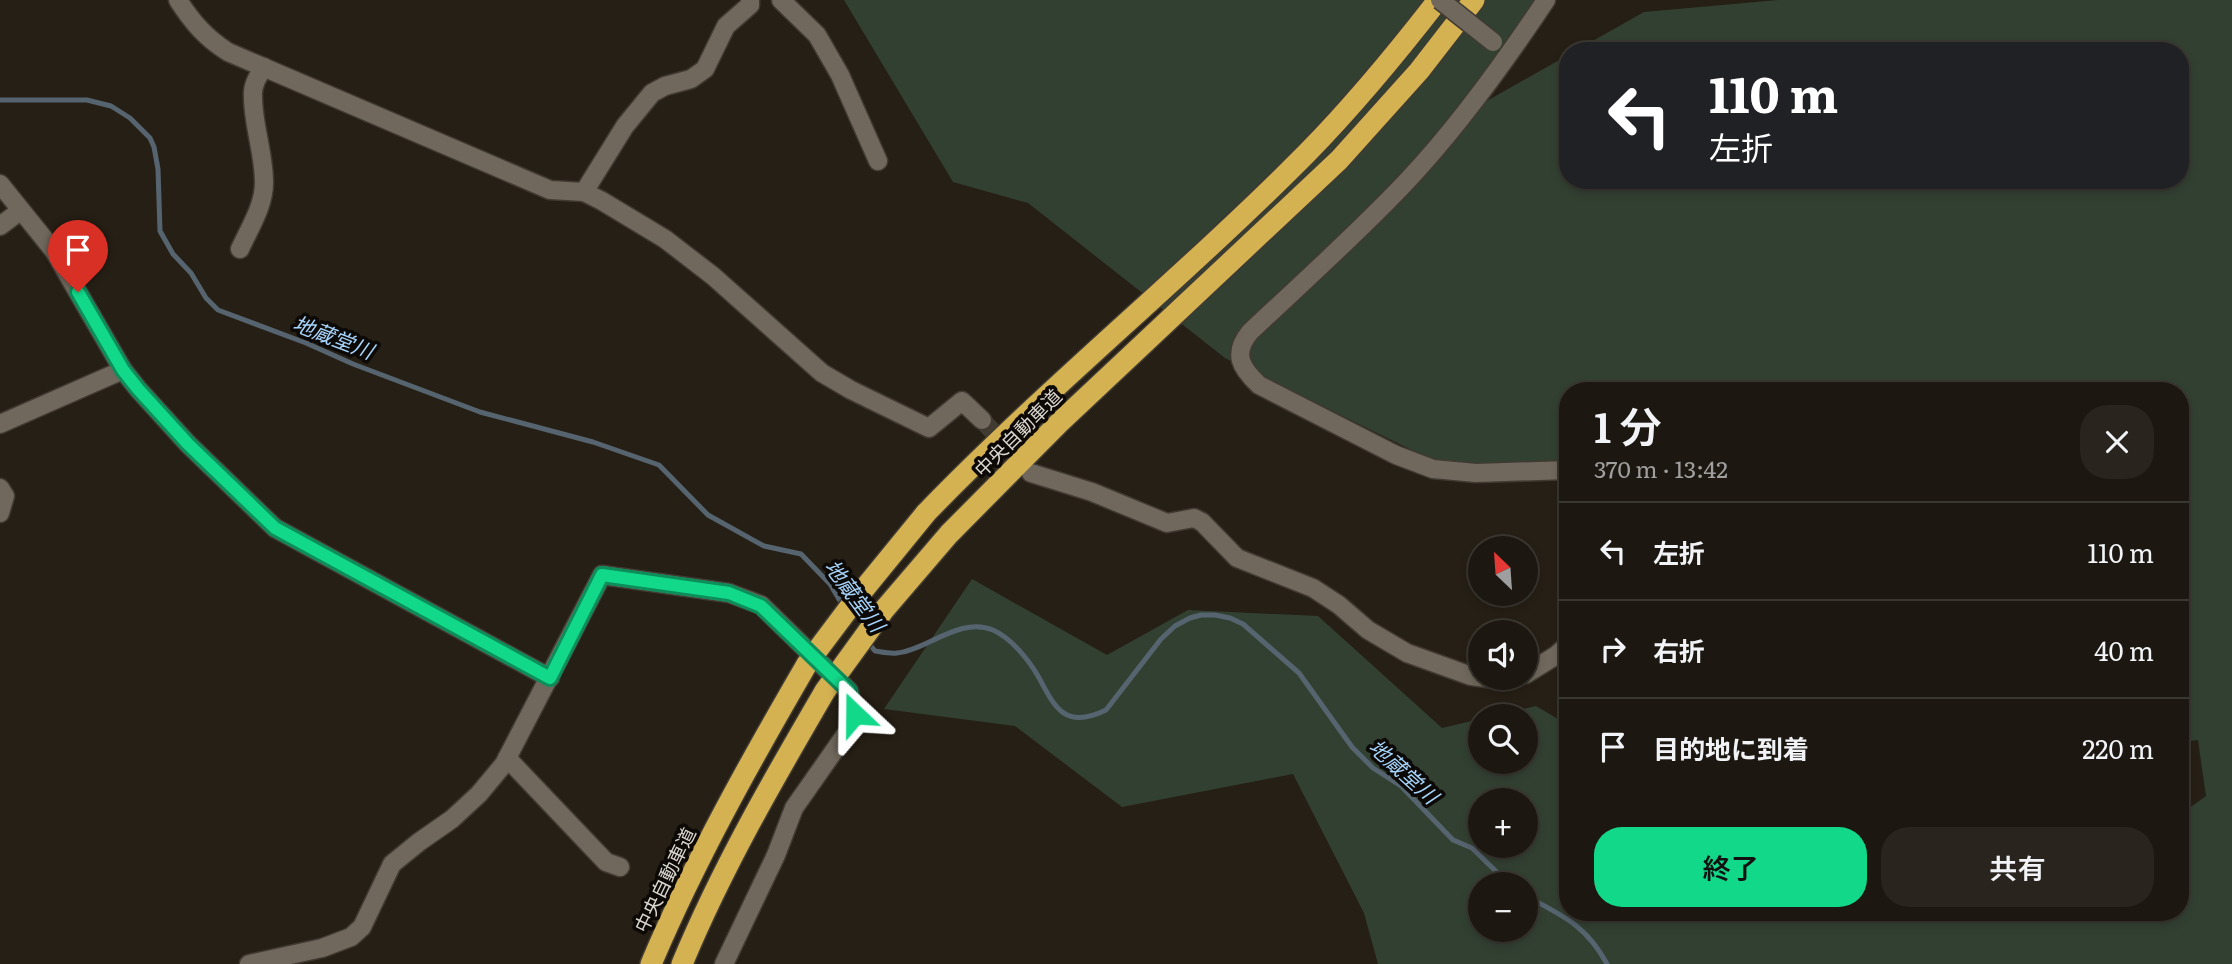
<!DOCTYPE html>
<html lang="ja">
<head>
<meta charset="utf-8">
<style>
	body { margin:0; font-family:Literata,"Noto Sans JP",serif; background:#29241e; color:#f1f3f6; height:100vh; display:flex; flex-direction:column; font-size:26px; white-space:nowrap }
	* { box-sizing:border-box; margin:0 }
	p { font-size:23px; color:#a09f9f }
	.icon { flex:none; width:38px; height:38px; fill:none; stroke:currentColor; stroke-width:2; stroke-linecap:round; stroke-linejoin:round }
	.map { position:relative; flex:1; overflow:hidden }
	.details { position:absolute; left:1559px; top:382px; width:630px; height:539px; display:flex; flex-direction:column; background:#1c1710; border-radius:28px; box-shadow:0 4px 10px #0003,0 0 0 2px #3a3630 }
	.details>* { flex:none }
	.top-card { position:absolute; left:1559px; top:42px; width:630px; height:147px; border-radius:28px; box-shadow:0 4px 10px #0003,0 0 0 2px #3a3630; background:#202124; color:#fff; overflow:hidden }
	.needle { width:46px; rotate:335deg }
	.fabs { position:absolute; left:1468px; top:536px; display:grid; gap:14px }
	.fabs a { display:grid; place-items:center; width:70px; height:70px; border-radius:50%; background:#1c1710; box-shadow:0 4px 10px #0003,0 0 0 2px #3a3630; font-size:35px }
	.pin { position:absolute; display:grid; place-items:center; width:60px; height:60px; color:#fff; margin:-72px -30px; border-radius:50% 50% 50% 0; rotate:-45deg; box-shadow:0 0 7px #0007 }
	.pin .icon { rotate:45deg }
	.me { position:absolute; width:77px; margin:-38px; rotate:337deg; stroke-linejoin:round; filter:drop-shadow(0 0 5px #0008) }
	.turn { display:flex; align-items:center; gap:24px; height:147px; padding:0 35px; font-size:32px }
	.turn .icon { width:91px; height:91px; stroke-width:2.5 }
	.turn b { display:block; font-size:49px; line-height:60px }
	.round { display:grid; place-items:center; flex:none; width:74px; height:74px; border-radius:28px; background:#29241e }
	.head { display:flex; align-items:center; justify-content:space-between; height:119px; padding:0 35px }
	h1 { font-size:42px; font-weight:600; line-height:52px }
	.action { display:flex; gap:14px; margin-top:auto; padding:14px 35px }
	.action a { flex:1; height:80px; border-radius:28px; background:#12d98a; color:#111; font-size:28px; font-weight:600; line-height:80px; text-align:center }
	.action a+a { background:#29241e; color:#f1f3f6 }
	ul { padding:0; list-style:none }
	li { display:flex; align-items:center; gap:21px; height:98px; padding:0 35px; border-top:2px solid #3a3630 }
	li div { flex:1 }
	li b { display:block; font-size:26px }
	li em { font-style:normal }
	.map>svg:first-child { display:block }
	.green { fill:#324032; fill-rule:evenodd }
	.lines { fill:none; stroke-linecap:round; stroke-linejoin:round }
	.stream { stroke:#56646f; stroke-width:5 }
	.minor-tunnel { stroke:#413b31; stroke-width:18; stroke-dasharray:18 9; stroke-linecap:butt }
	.minor-casing { stroke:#403a33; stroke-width:21 }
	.highway-casing { stroke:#403a33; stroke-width:24 }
	.minor { stroke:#70685c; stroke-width:18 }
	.highway { stroke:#d4b151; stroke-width:21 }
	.minor-bridge-casing { stroke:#403a33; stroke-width:21; stroke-linecap:butt }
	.highway-bridge-casing { stroke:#403a33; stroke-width:24; stroke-linecap:butt }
	.minor-bridge { stroke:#70685c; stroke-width:18 }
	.highway-bridge { stroke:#d4b151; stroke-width:21 }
	.route-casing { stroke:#0c8d5a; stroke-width:18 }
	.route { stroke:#12d98a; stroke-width:12 }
	.labels { text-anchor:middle; stroke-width:7; stroke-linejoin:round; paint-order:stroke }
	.street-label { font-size:19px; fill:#dbd7d0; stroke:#0c0906 }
	.water-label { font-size:21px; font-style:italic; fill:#a6d4fc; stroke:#0c0906 }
</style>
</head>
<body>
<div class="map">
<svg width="2232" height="964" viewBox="0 0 2232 964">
	<rect width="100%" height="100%" fill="#261f15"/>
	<path class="green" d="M844,0H1542L1469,111L1568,55V180H2180V51H1575L1644,12L1778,0H2232V964H1378L1364,913L1293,774L1122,807L1015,726L884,709L972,579L1107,655L1188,610L1318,616L1442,728L1480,719V761H1526V716H1494L1536,706L1568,725V912H2180L2181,814L2206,796L2198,740L2181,742L2180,390H1568V463L1440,464L1225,358L1028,203L953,182ZM1480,800H1526V845H1480ZM1480,884H1526V929H1480Z"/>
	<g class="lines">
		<g class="stream">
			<path d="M0,100H87L111,106L130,118L150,138L154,147L158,169L160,231L173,254L191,273L206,298L218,310L306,343L353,364L480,412L593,442L659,465L708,515L764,546L801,554L830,584L843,606"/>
			<path d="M866,640L875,651C882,652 890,654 897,653C927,650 960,616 993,630C1011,638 1028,659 1038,676C1055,708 1065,730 1106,710L1161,639L1175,626L1190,618L1201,615H1215L1230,618L1243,624L1299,673L1352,747L1373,768L1401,786L1453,840L1472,848L1509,884"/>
			<path d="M1526,896C1563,916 1586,925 1607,964"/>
		</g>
		<path class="minor-tunnel" d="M982,420L1029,470"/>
		<g class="minor-casing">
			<g id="minor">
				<path d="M178,0C192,22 206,38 228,52L550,190L584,192L602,201L665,239L713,276L822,373L851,390L929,428L962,401L982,420"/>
				<path d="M781,0L817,35L840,75L878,161"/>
				<path d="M1546,0C1504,63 1459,126 1407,181C1357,234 1303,282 1250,332C1232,354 1241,368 1259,385L1396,455L1433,469L1476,473L1568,470"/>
				<path d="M0,184L54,251L123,370L138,389L188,444L275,528L550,678"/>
				<path d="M584,192L625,126L652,93L665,86L691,79L705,69L726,26L750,5V0"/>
				<path d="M0,226L20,211"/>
				<path d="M240,249C249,229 264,206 264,183C264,153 253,125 253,97C252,85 258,76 264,67"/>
				<path d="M0,424L123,370"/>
				<path d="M1031,473L1092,492L1167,523L1194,518L1202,522L1237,558L1313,588L1339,605L1368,630L1407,653L1471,676L1494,679L1515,677"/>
				<path d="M0,488L5,496L0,513"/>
				<path d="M1526,674L1555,656L1568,645"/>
				<path d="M507,758L606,862L620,867"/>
				<path d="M249,964L322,948L351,937L362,927L392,864L419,842L452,819L479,794L504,764L602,575L729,593L761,605L849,691L854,714L848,731L794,808L776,855L724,964"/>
			</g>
		</g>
		<g class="highway-casing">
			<g id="highway">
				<path d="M926,513C1048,387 1184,277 1307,153C1354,105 1397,53 1438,0"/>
				<path d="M949,534L1059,423L1339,160L1419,71L1474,0"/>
				<path d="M651,964C695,860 750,762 807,664"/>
				<path d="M682,964C722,868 773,780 825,691"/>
			</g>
		</g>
		<use href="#minor" class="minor"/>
		<use href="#highway" class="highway"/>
		<g class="minor-bridge-casing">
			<path id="minor-bridge" d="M1440,0L1493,42"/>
		</g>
		<g class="highway-bridge-casing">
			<g id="highway-bridge">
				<path d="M807,664L855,600L926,513"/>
				<path d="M825,691L883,611L949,534"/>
			</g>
		</g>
		<use href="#minor-bridge" class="minor-bridge"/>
		<use href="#highway-bridge" class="highway-bridge"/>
	</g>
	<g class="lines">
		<g class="route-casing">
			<path id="route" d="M78,292L123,370L138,389L188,444L275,528L550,678L602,575L729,593L761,606L849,691L855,714"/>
		</g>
		<use href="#route" class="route"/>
	</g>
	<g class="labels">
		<g class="street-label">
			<text transform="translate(1018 433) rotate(-45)" y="7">中央自動車道</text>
			<text transform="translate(665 880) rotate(-64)" y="7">中央自動車道</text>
		</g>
		<g class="water-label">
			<text transform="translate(333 338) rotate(21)" y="7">地蔵堂川</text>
			<text transform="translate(854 596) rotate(53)" y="7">地蔵堂川</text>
			<text transform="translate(1403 772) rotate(42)" y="7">地蔵堂川</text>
		</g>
	</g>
</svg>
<div class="fabs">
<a><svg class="needle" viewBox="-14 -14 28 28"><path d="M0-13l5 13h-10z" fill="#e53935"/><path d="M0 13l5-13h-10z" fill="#a09f9f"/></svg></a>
<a><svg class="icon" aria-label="sound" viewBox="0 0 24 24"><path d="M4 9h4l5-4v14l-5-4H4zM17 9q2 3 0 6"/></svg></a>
<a><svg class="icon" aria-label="search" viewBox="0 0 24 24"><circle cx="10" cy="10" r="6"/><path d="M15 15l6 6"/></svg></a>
<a>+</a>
<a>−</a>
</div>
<div class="pin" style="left:78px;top:292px;background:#d93025"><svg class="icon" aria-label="arrive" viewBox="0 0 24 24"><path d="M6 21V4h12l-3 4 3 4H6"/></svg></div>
<svg class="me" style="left:855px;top:714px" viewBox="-20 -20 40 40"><path d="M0-17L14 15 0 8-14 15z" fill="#12d98a" stroke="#fff" stroke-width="4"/></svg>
<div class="top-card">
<div class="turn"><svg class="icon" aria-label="left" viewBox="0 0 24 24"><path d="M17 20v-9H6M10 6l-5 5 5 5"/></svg><div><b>110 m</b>左折</div></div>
</div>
<section class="details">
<div class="head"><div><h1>1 分</h1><p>370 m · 13:42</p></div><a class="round"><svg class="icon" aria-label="close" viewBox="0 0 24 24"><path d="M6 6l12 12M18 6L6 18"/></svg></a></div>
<ul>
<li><svg class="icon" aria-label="left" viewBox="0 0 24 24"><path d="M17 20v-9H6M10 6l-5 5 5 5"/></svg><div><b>左折</b></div><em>110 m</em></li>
<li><svg class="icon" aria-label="right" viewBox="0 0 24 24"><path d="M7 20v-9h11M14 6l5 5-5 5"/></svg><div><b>右折</b></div><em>40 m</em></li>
<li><svg class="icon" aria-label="arrive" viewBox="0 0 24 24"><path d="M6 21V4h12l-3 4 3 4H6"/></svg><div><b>目的地に到着</b></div><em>220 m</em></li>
</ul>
<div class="action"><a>終了</a><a>共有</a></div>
</section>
</div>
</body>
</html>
